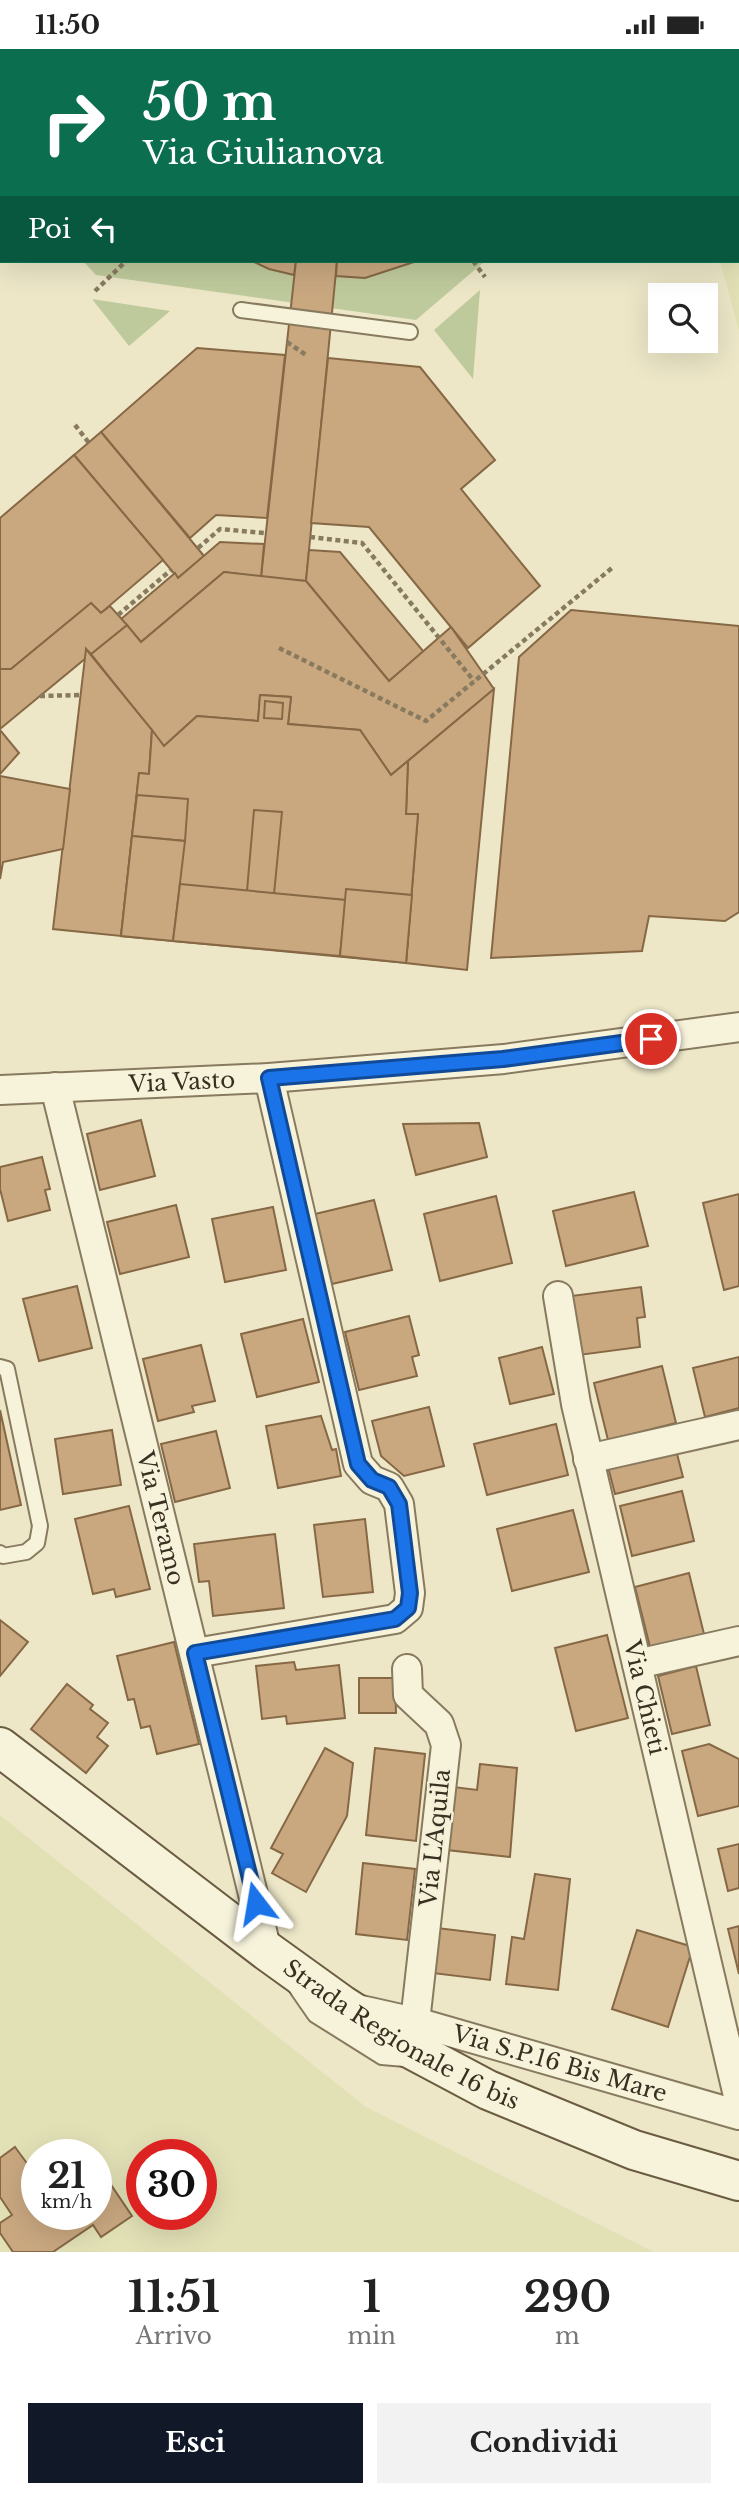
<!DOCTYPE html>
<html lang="it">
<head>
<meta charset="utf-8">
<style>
	body { margin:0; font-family:"Libre Baskerville",serif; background:#f2f2f2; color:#222; height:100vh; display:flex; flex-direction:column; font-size:26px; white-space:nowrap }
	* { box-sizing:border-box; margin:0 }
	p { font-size:23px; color:#767676 }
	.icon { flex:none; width:38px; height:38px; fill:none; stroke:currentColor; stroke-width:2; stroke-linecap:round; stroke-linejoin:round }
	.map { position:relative; height:2203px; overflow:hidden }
	.side { display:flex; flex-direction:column; background:#fff; flex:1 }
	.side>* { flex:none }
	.hud { position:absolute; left:0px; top:0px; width:740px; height:214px; box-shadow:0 7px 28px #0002; background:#0b6e4f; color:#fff; overflow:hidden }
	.fabs { position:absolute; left:648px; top:234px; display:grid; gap:14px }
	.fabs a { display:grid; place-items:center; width:70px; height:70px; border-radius:0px; background:#fff; box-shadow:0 7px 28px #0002; font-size:35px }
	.speed { position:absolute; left:21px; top:2090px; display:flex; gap:14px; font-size:35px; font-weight:700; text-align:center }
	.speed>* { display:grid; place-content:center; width:91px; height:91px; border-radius:50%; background:#fff; box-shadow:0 7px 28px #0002; line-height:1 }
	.speed small { font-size:18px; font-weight:400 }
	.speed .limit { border:10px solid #d22; background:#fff; color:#111 }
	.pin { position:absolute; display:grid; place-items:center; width:60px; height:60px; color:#fff; margin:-30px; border:4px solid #fff; border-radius:50%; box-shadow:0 2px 7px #0007 }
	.me { position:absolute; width:77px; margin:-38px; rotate:346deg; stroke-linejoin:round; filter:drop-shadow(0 0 5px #0008) }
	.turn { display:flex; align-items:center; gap:24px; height:147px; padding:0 28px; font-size:32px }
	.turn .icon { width:91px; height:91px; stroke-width:2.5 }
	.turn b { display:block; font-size:49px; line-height:60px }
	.then { display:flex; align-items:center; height:66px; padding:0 28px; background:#0003; gap:14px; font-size:26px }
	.eta { display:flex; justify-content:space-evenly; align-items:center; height:119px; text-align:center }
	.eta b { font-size:42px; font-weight:800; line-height:49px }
	.action { display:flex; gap:14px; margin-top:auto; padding:14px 28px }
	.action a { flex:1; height:80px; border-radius:0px; background:#111827; color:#fff; font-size:28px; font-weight:800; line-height:80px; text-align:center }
	.action a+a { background:#f2f2f2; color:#222 }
	.status { display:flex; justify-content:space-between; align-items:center; height:49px; padding:0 35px; background:#fff; direction:ltr }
	.status svg { height:19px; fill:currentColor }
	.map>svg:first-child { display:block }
	.farmland { fill:#e2e1b6; fill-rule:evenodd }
	.green { fill:#bfca9c }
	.building { fill:#c9a880; stroke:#866845; stroke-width:2 }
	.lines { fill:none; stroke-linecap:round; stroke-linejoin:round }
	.service-casing { stroke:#887a5e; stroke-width:18 }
	.minor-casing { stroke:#887a5e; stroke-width:32 }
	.tertiary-casing { stroke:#887a5e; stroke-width:38 }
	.secondary-casing { stroke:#6a5b41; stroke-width:42 }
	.path { stroke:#887a5e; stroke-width:4.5; stroke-dasharray:5 3.5; stroke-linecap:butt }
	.service { stroke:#f7f3db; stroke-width:14 }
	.minor { stroke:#f7f3db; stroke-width:28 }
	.tertiary { stroke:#f7f3db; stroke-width:35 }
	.secondary { stroke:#f7f3db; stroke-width:38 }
	.route-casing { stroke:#114b97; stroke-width:18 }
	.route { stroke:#1a73e8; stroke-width:12 }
	.labels { text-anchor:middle; stroke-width:5; stroke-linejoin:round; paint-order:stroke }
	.street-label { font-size:23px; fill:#393021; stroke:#f4f0d7 }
</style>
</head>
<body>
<div class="status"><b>11:50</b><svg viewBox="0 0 49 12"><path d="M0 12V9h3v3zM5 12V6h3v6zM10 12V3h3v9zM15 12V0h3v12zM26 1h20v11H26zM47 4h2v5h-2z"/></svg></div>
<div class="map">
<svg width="739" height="2203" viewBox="0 0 739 2203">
	<rect width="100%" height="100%" fill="#ede7c8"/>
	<g class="farmland">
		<path d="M657,0H739V282L720,212H738V2Z"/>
		<path d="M0,1766L366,2058L654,2203H0ZM37,2105H96V2165H37ZM142,2105H201V2165H142Z"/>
	</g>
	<g class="green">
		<path d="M0,0H135L2,2L0,104Z"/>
		<path d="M263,0H373L375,2H261Z"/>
		<path d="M83,212H485L416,271L96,226Z"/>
		<path d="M480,241L473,330L434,281Z"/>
		<path d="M92,250L170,262L129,297Z"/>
	</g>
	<g class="building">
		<path d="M252,212H296L294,226L269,220Z"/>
		<path d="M296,212H337L306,532L261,528Z"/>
		<path d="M337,212H417L365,229L336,227Z"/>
		<path d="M197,299L285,306L267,469L216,466L190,489L101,383Z"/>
		<path d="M328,309L420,318L495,411L461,440L540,537L468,599L369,478L311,474Z"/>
		<path d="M101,383L204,507L178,529L74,406Z"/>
		<path d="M74,406L163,511L101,564L91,554L11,620H0V469Z"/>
		<path d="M220,493L264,495L261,528L224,523L141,593L121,570L175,524L178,529Z"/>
		<path d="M309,501L340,503L424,603L389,632L306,532Z"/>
		<path d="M224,523L306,532L389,632L451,578L494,640L391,726L360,681L288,675L291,648L260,646L258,672L197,667L164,697L91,605L127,576L141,593Z"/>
		<path d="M91,554L101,564L110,557L127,576L91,605L86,600V609L0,680V620H11Z"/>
		<path d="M571,561L739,577V863L725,872L649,867L642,902L491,909L519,608Z"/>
		<path d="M86,600L152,681L149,725L139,724L121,887L53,880Z"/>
		<path d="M494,640L467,921L406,914L418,765H406L408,712Z"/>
		<path d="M260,646L291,648L288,675L360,681L391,726L408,712L406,765H418L406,914L121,887L139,724L149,725L152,681L164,697L197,667L258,672Z"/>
		<path d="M265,652L283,654L282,670L264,669Z"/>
		<path d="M0,681L19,704L0,725Z"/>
		<path d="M0,727L70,740L63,800L3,813L0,830Z"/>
		<path d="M137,746L188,750L185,792L132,787Z"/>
		<path d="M254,761L282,763L274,845L247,842Z"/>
		<path d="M132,787L185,792L173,892L121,887Z"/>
		<path d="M180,835L346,851L340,907L173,892Z"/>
		<path d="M346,840L412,846L406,914L340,907Z"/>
		<path d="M141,1071L155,1127L100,1141L87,1085Z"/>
		<path d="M479,1074L487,1108L416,1126L403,1075Z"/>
		<path d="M42,1108L50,1140L45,1141L50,1161L8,1172L0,1140V1118Z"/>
		<path d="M634,1143L648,1197L566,1217L553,1162Z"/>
		<path d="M739,1145V1237L724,1241L703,1154Z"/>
		<path d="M496,1147L512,1214L440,1232L424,1165Z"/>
		<path d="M374,1151L392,1221L332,1235L315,1165Z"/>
		<path d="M176,1156L189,1208L120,1225L107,1173Z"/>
		<path d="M273,1158L286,1221L225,1233L212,1170Z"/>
		<path d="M77,1237L92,1299L39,1312L23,1250Z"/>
		<path d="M641,1238L645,1268L637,1269L640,1298L579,1306L571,1247Z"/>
		<path d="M409,1267L419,1306L412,1308L417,1327L359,1341L345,1283Z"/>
		<path d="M303,1270L319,1333L257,1348L241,1285Z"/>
		<path d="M201,1296L215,1352L192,1357L194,1363L158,1372L143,1310Z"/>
		<path d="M542,1298L554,1345L510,1355L499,1309Z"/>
		<path d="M739,1308V1359L705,1368L693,1319Z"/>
		<path d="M662,1317L676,1374L608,1391L594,1334Z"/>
		<path d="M429,1358L444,1417L404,1427L381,1407L372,1372Z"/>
		<path d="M0,1361L21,1456L0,1461Z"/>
		<path d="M321,1367L332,1401L336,1400L341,1427L278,1439L266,1377Z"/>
		<path d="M556,1375L568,1426L487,1446L474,1395Z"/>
		<path d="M112,1381L121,1436L63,1445L55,1390Z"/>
		<path d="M216,1382L230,1439L175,1453L161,1395Z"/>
		<path d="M676,1401L683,1428L615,1445L608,1418Z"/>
		<path d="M682,1442L694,1492L632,1507L620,1457Z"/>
		<path d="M129,1457L150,1540L116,1548L114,1540L93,1545L75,1470Z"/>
		<path d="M573,1461L589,1523L512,1542L497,1480Z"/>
		<path d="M365,1470L373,1543L323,1548L314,1476Z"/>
		<path d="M275,1485L284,1559L213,1567L209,1532L199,1533L194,1495Z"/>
		<path d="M689,1524L704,1585L650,1598L635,1538Z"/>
		<path d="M0,1571L28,1593L0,1627Z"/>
		<path d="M607,1586L628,1669L576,1682L555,1599Z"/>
		<path d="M174,1593L199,1695L157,1705L150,1677L141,1679L134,1650L128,1651L117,1607Z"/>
		<path d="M294,1613L296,1621L339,1616L345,1669L287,1675L286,1667L262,1670L256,1617Z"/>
		<path d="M696,1617L710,1676L672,1685L658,1627Z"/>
		<path d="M359,1629H395L396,1664H359Z"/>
		<path d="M67,1635L93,1656L90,1660L108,1674L97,1688L108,1697L86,1724L31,1680Z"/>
		<path d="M709,1695L739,1710V1757L698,1767L682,1702Z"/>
		<path d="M325,1699L353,1714L347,1767L306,1843L272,1824L283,1805L271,1799Z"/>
		<path d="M375,1699L425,1705L416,1792L366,1786Z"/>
		<path d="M480,1715L517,1719L510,1808L447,1801L454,1738L477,1741Z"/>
		<path d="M739,1795V1839L728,1842L718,1800Z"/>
		<path d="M363,1814L415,1820L407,1891L356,1885Z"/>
		<path d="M535,1825L570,1830L558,1941L506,1935L512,1888L524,1890Z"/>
		<path d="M739,1877V1925L728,1880Z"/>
		<path d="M437,1879L495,1886L490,1931L432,1924Z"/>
		<path d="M637,1881L693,1898L668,1978L612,1960Z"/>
		<path d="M15,2098L37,2128V2165H96V2133L105,2127L132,2167L101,2188L93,2176L53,2203H13L0,2184V2174L12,2166L0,2148V2109Z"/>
	</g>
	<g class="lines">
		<g class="service-casing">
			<g id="service">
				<path d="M621,2V0"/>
				<path d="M241,261L410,283"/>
				<path d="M0,1318L7,1320L40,1477L37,1494L26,1503L3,1507L0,1504"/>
				<path d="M297,1940L315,1966L382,2008L405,2010"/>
			</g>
		</g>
		<g class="minor-casing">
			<g id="minor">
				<path id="s1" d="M55,1038L267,1902"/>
				<path id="s2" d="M0,1041L269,1029L504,1010L739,978"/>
				<path id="s3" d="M558,1247L576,1355L739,2051"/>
				<path d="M588,1410L739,1376"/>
				<path d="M195,1604L395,1570L408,1559L410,1544L399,1455L389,1438L372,1431L358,1415L269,1029"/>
				<path d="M637,1615L739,1592"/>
				<path d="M407,1620L408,1646L439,1675L446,1696L415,1973"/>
				<path id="s4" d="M361,1961L419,1974L739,2066"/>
			</g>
		</g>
		<g class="tertiary-casing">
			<g id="tertiary">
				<path d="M165,2L168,0"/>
				<path d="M226,2L228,0"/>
				<path d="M0,131L2,129"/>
				<path d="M0,183L2,182"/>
			</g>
		</g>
		<g class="secondary-casing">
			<g id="secondary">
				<path id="s5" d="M0,1698L267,1902L342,1956L409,1999L488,2041L634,2101L739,2132"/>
			</g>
		</g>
		<g class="path">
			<path d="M473,212L485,228"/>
			<path d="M95,242L126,212"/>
			<path d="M287,293L306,306"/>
			<path d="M75,376L89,394"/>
			<path d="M310,488L362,494L474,632"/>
			<path d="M198,499L220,480L265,484"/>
			<path d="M118,566L171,521"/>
			<path d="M279,599L426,672L612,519"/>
			<path d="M40,647L81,646"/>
		</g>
		<use href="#service" class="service"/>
		<use href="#minor" class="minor"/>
		<use href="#tertiary" class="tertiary"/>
		<use href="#secondary" class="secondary"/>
	</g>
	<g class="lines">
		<g class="route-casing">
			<path id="route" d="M256,1854L195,1604L395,1570L408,1559L410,1544L399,1455L389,1438L372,1431L358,1415L269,1029L503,1010L651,990"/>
		</g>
		<use href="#route" class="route"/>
	</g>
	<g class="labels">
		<g class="street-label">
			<text dy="8" stroke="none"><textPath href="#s2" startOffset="182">Via Vasto</textPath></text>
			<text dy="8" stroke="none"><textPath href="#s1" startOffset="444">Via Teramo</textPath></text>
			<text dy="8" stroke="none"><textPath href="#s3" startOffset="411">Via Chieti</textPath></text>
			<text transform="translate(435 1789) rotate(-84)" y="8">Via L'Aquila</text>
			<text dy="8" stroke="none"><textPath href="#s5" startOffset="495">Strada Regionale 16 bis</textPath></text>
			<text dy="8" stroke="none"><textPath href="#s4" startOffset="206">Via S.P.16 Bis Mare</textPath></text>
		</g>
	</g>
</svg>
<div class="fabs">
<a><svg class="icon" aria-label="search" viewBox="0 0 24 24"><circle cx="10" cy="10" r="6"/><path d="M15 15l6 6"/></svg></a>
</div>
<div class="speed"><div>21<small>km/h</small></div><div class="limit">30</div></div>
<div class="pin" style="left:651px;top:990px;background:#d93025"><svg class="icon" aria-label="arrive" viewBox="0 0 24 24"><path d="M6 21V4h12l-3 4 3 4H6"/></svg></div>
<svg class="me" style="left:256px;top:1854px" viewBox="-20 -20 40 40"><path d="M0-17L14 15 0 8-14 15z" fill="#1a73e8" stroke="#fff" stroke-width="4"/></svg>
<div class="hud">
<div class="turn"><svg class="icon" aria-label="right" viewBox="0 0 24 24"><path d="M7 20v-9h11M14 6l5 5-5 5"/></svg><div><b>50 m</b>Via Giulianova</div></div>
<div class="then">Poi<svg class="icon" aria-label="left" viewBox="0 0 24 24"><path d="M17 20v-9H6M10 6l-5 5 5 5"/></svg></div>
</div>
</div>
<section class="side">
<div class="eta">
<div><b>11:51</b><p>Arrivo</p></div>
<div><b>1</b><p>min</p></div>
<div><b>290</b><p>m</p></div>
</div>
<div class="action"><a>Esci</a><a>Condividi</a></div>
</section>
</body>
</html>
